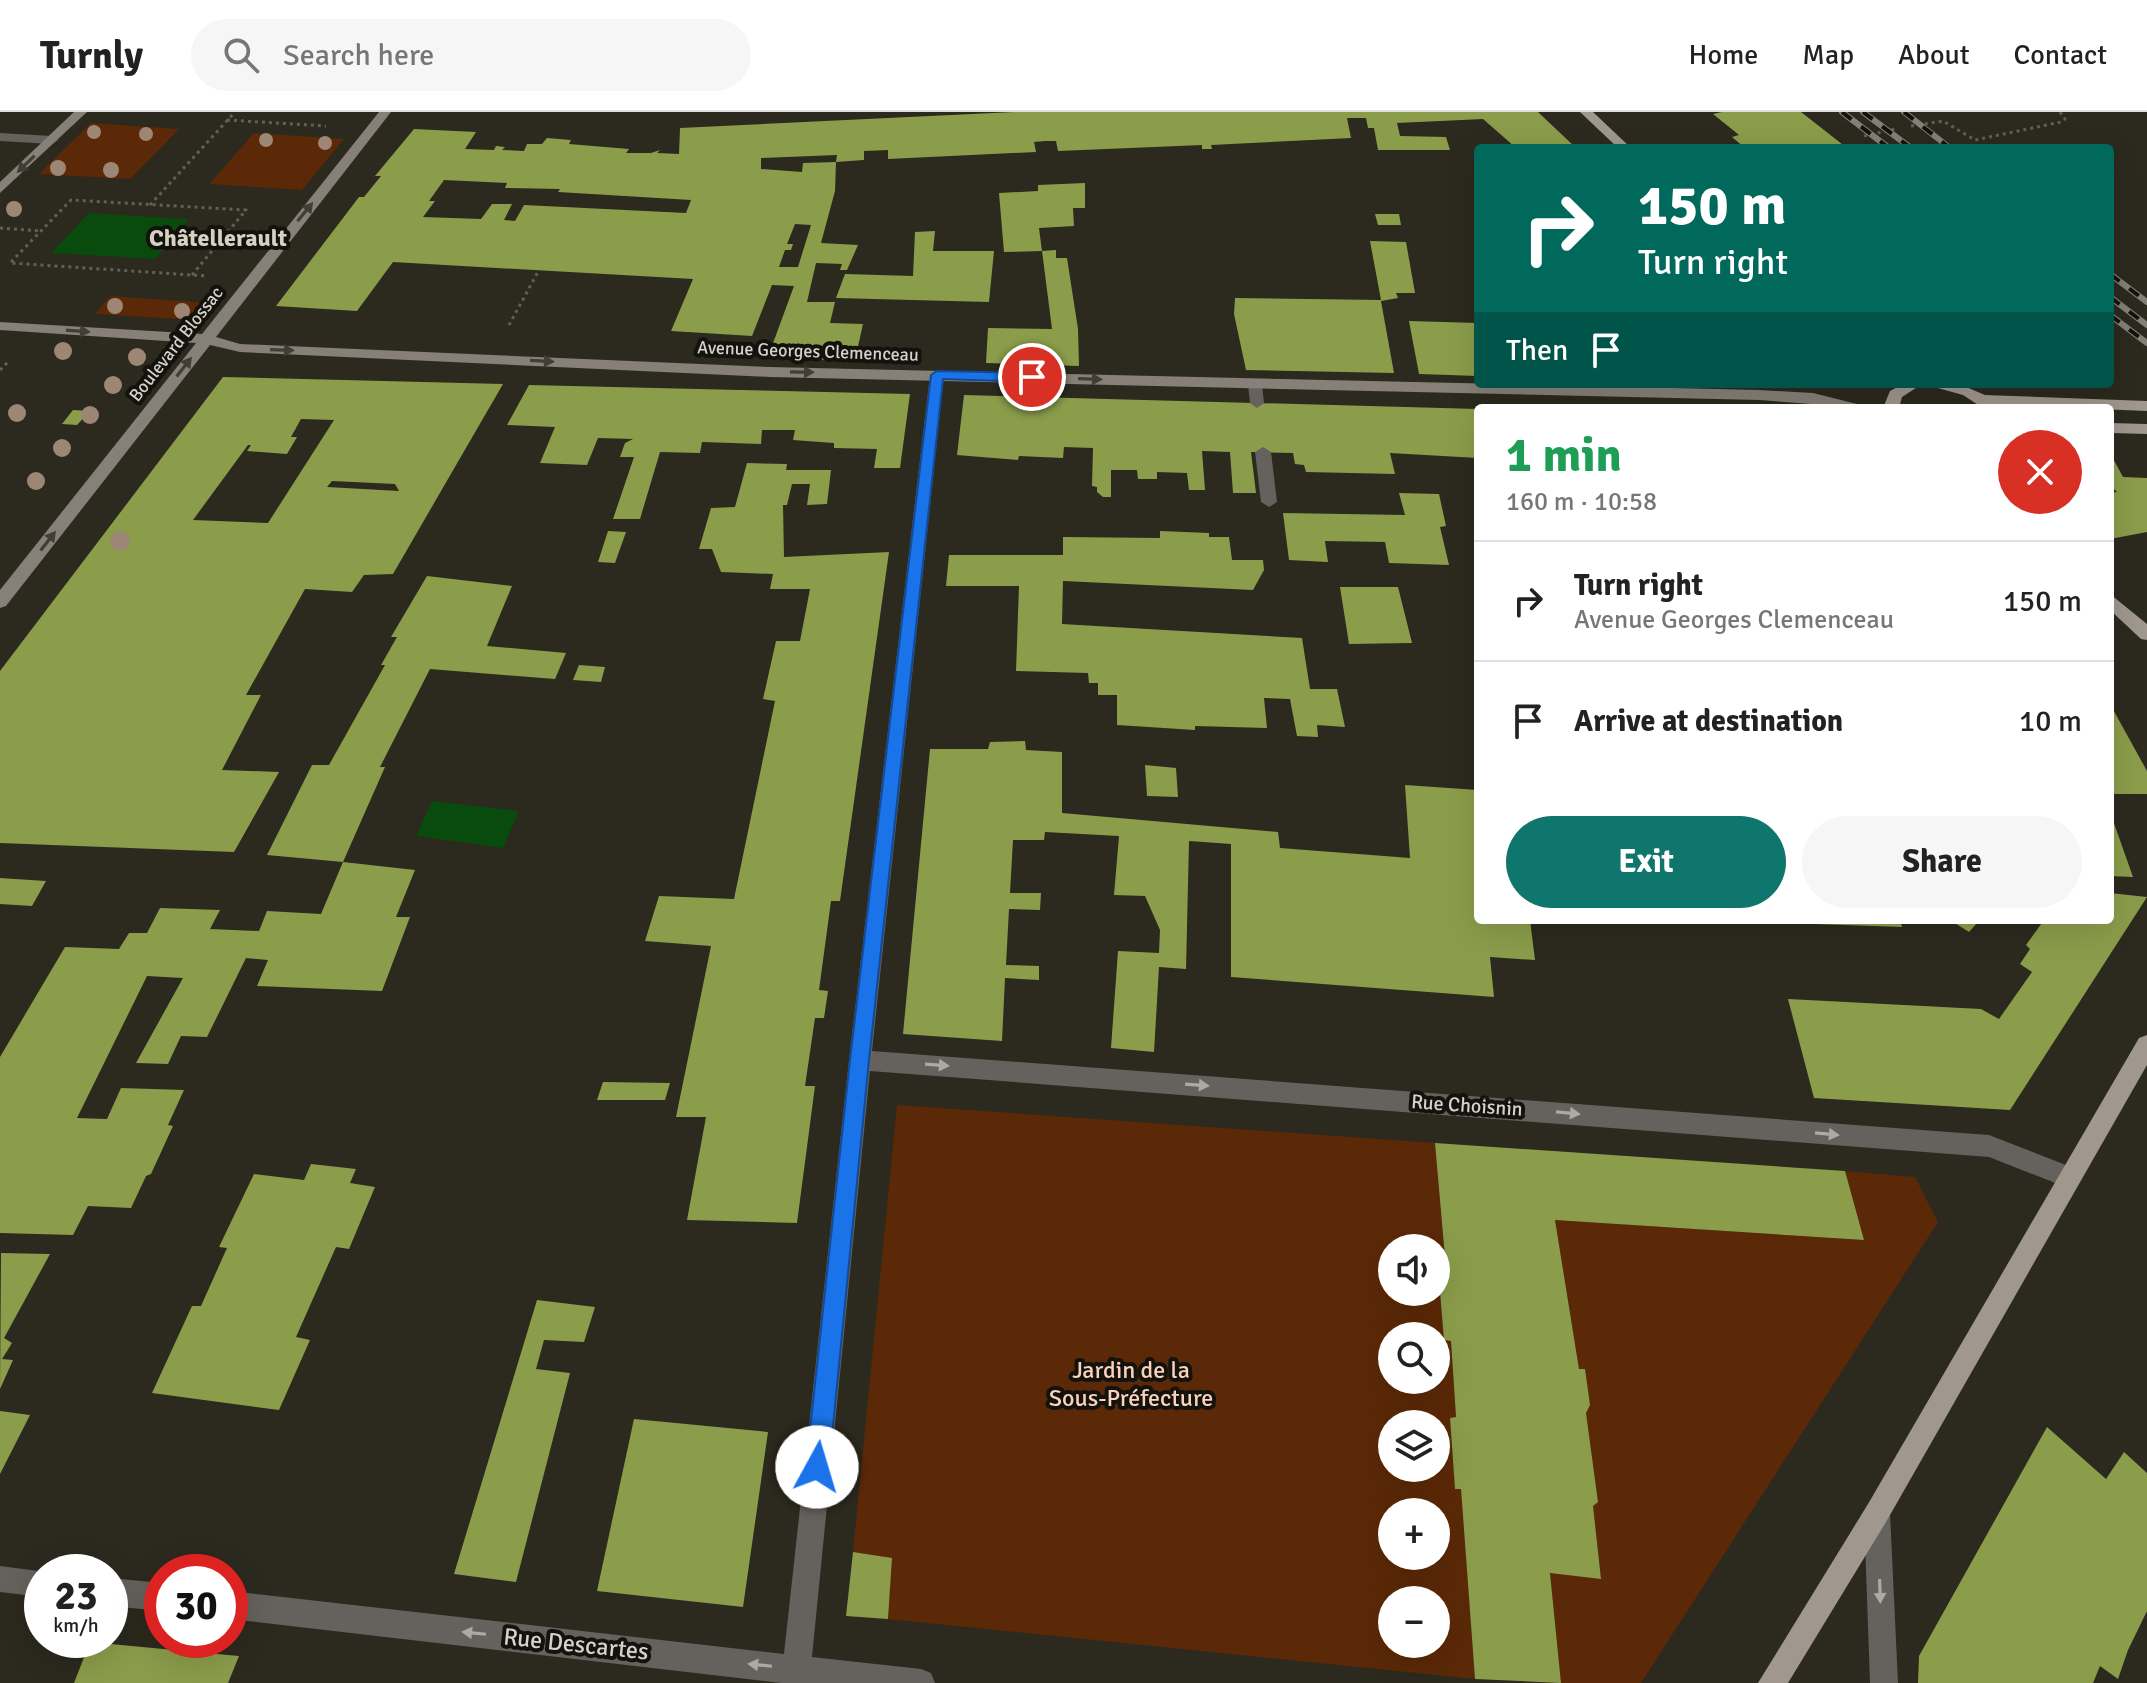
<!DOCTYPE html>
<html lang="en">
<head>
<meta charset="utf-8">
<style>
	body { margin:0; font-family:Signika,sans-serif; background:#f6f6f6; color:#222; height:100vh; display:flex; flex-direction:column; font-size:30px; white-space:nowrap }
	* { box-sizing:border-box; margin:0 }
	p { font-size:26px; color:#767676 }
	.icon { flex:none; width:44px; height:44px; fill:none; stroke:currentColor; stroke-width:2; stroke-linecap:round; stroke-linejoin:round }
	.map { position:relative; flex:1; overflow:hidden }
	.panel { position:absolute; left:1474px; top:292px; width:640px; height:520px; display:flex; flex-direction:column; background:#fff; border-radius:8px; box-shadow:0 8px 32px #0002 }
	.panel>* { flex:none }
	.banner { position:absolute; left:1474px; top:32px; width:640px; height:244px; border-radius:8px; box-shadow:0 8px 32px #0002; background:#00695c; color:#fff; overflow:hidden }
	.buttons { position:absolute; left:1378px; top:1122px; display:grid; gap:16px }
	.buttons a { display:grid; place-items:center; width:72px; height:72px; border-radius:50%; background:#fff; box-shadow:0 8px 32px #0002; font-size:40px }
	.speed { position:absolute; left:24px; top:1442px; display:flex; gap:16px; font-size:40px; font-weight:700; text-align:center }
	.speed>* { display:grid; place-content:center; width:104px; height:104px; border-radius:50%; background:#fff; box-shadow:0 8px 32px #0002; line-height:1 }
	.speed small { font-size:20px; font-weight:400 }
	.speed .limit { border:12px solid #d22; background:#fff; color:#111 }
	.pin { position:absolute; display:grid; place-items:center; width:68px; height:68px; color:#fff; margin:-34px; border:4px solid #fff; border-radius:50%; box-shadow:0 2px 8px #0007 }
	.me { position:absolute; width:88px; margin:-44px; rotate:6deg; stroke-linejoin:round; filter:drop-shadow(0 0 6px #0008) }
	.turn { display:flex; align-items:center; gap:28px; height:168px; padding:0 32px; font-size:36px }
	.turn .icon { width:104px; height:104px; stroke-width:2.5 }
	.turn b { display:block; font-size:56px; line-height:68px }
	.then { display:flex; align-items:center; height:76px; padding:0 32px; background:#0003; gap:16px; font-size:30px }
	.round { display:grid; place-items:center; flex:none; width:84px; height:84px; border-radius:42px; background:#f6f6f6 }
	.head { display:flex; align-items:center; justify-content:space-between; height:136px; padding:0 32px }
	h1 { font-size:48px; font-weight:800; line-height:60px; color:#1e9e55 }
	.action { display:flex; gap:16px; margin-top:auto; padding:16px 32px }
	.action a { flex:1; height:92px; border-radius:48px; background:#0f766e; color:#fff; font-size:32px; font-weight:800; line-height:92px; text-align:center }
	.action a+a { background:#f6f6f6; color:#222 }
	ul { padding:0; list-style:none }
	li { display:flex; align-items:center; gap:24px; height:120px; padding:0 32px; border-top:2px solid #e0e0e0 }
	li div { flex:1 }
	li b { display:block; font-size:30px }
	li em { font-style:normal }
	header { display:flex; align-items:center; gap:48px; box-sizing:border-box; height:112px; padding:0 40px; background:#fff; border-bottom:2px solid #e0e0e0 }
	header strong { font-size:38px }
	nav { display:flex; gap:44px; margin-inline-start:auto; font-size:28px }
	.search { width:560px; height:72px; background:#f6f6f6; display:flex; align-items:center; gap:20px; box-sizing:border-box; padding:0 28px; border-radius:44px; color:#767676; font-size:30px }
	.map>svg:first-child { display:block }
	.green { fill:#5b2907; fill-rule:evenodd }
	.water { fill:#094a0d }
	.building { fill:#8b9d4b; fill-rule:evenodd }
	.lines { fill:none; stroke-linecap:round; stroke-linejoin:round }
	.path { stroke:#625f56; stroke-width:3; stroke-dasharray:3 4; stroke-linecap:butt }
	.service { fill:#65615c; fill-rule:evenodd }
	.minor { fill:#65615c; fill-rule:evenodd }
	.secondary { fill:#868078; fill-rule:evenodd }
	.primary { fill:#a0978d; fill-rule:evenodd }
	.rail-casing { stroke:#828077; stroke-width:6 }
	.rail { stroke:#13120d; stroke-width:4; stroke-dasharray:12; stroke-linecap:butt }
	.tree { fill:#9e8675 }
	.oneway { fill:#413e38 }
	.oneway2 { fill:#adaaa4 }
	.route { fill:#1a73e8; stroke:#114b97; stroke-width:2 }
	.labels { text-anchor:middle; stroke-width:8; stroke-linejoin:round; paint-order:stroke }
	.far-street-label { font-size:18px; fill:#d4d2cb; stroke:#13120d }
	.street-label { font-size:20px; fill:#d4d2cb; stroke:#13120d }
	.far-district-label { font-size:24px; font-weight:bold; fill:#d5d2c3; stroke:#13120d }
	.near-park-label { font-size:24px; fill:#fcd2bc; stroke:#13120d }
	.near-street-label { font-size:24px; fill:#d4d2cb; stroke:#13120d }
</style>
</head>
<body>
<header>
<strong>Turnly</strong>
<div class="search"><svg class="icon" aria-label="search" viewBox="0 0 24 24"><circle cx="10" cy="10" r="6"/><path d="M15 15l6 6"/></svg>Search here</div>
<nav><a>Home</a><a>Map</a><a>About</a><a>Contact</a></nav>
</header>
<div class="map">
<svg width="2147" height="1571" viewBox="0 0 2147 1571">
	<rect width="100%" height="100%" fill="#2c291e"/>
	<g class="green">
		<path d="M91,11L179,17L130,67L39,62Z"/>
		<path d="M254,21L344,27L302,78L209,72Z"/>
		<path d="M111,184L210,191L196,208L95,202Z"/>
		<path d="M897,993L1435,1031L1447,1168L1439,1169L1444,1227L1451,1229L1456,1305L1450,1307L1455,1376L1461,1377L1475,1567L888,1507L892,1446L853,1440ZM1392,1136H1436V1180H1392ZM1392,1224H1436V1268H1392ZM1392,1312H1436V1356H1392ZM1392,1400H1436V1444H1392ZM1392,1488H1436V1532H1392Z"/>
		<path d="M1845,1059L1915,1065L1938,1110L1641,1571H1561L1550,1461L1601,1466L1593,1394L1598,1389L1586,1301L1590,1292L1579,1257L1555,1108L1864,1128Z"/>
	</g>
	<g class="water">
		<path d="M89,101L189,107L155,147L51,141Z"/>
		<path d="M432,689L519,699L503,736L416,724Z"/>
	</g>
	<g class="building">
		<path d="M1014,0H1538L1576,36L1515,35L1483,7L1397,11L1400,24L1446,25L1450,38H1378L1374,16H1368L1366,6H1347L1351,26L1211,33L1212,37H1202V33L1058,39L1056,29H1045L1034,30L1036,40L888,47V38L864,39V48L836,50L835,79L821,131L858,133L847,158H840L842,152L816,151L807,190H835L830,211L863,212L855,248L775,247L769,242L794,174L772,173L752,224L671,219L693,167L393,150L357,199L276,194L359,85H364L381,64H375L414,17L476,20L465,37L494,38L496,34L505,35L502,38L524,39L527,32H542L547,26L571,28L569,32L629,37L626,41H651L660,38L657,41L679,42L680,16ZM837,43L836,50L803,51L802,60L761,57V46ZM444,68L507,71L505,76L560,77L558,80L691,88L686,101L524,93L515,109L504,108L512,92H492L481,107L423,105L435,89H429ZM795,112L811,113L798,155H779L785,138H791L793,132H787Z"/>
		<path d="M1722,0H1801L1847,36H1745L1732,25L1739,23L1713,2Z"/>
		<path d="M1085,71V96H1073L1074,114L1039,116L1042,139L1004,140L999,81L1038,79V73Z"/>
		<path d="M1375,102H1399L1401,113H1378Z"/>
		<path d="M935,119L933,139H994L989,190L836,186L845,162L913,164L915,120Z"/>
		<path d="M1370,129L1406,130L1415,181H1396L1398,186L1381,189L1394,261L1246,258L1234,202L1235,186L1381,188Z"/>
		<path d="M1056,138V146H1067L1078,217L1079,254L986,251L988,216L1052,217L1042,139Z"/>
		<path d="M1409,209L1478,211V264L1419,262Z"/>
		<path d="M223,265L503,272L393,462L364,463L352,480L305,477L246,583H261L222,658L279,660L234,740L0,731V559ZM301,307L334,308L268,411L193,408L248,333H251L247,339L287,342L297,325H291ZM332,369L395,372L399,379L327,375Z"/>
		<path d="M529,273L740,278L910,282L900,356H874L877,337L834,336V331L793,328L795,318H762L761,332L702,330L700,341L660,340L640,407H613L634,345H620L625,331L633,327L598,326L587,353L540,351L555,315L507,313Z"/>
		<path d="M964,283L1478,297V346L1390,341L1395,362L1306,360L1304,353L1295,352L1293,341L1251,340L1256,381H1233L1230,340L1202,339L1205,378H1189L1187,361L1157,360V367H1138L1137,358H1111V385H1103L1097,380V375L1092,374L1093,336L1064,335L1063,346L1019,344L1018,348L957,343Z"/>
		<path d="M73,298L90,299L77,313L62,312Z"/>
		<path d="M2110,341L2123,365L2147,366V420L2110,427V381L2117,380L2110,373Z"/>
		<path d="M747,351L787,352L786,358H831L827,392L807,393L810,372H792L787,393H783L784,445L889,440L840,789H831L819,878L828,879L824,906H815L805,974H815L797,1111L687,1108L706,1005H676L711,834L645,829L659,784L734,787L775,589L763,587L776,529H800L810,477H770L773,462L721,460L712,437H699L711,396L735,395Z"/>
		<path d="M1399,381L1439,382L1446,414L1440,415L1449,453L1389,451L1385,430L1325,429L1328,450L1289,448L1283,401L1405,403Z"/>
		<path d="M608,419L626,420L615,451L598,450Z"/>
		<path d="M1160,419L1209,421V425H1229L1232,448H1263L1264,458L1253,478L1063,469L1062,512L1302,526L1310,577H1337L1345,615L1317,613L1318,625L1297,624L1290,587L1264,586L1267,616L1195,614V618L1117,613V583H1098V571H1089L1088,561L1016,559L1019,474H946L949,443H1063V425L1160,426Z"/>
		<path d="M427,464L512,474L487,534L566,541L555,567L430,557L380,655H385L343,750L267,743L312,653H329L385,553H381L397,525H391Z"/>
		<path d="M1340,475H1398L1412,531L1349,532Z"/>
		<path d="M579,553L605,555L601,570L573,568Z"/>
		<path d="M2110,592L2147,659V682H2110Z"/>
		<path d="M1025,629L1026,638L1062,640V701L1278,720L1280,736L1410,746L1405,673L1478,678V808H1530L1535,848L1490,845L1494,885L1231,865V732L1189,729L1186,857L1159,855L1154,940L1111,936L1118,839L1159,841L1160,818L1145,784L1114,783L1119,724L1045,720L1044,728H1013L1010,781H1041L1040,798L1009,797L1006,853L1039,854V868L1005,866L1002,929L903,922L930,637H988L990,630Z"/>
		<path d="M1145,653L1176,656L1178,685L1147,684Z"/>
		<path d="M2110,700L2133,765L2110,764Z"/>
		<path d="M343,750L415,758L396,805H410L382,879L257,874L268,848L246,846L207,925L181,924L168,952L136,951L183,866L147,864L77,1006L107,1007L121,976L184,978L168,1013L173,1014L151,1062L146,1064L131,1096L88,1094L73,1123L0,1121V945L65,835L119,837L129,821H147L160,796L220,798L210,817L259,819L267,799L321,802Z"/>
		<path d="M0,766L46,769L32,794L0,792Z"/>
		<path d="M2110,781L2147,785L2010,998L1814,986L1788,887L1981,897L1999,907L2032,860L2020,852L2030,837L2026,833L2044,808H2110Z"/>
		<path d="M1786,808H1900L1902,815L1786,811Z"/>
		<path d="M1950,808H1973L1977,811L1969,820Z"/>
		<path d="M603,970L670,971L665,988H597Z"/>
		<path d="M1435,1031L1845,1059L1864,1128L1555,1108L1579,1257H1585L1590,1293L1586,1301L1598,1390L1593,1394L1601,1467L1550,1461L1561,1571L1475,1567L1461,1377H1455L1450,1306L1456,1305L1451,1229L1444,1228L1439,1168H1447Z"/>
		<path d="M311,1052L356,1057L350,1071L375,1075L349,1137L336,1135L296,1225L310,1228L279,1298L152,1281L192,1194H201L227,1136L219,1135L254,1062L304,1068Z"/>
		<path d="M1,1141L50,1142L4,1226L12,1231L2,1247L13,1248L0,1277Z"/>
		<path d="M537,1188L595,1195L584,1230L544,1228L536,1257L570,1261L516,1470L454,1462Z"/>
		<path d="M0,1299L30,1303L0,1362Z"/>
		<path d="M634,1307L768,1320L743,1495L597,1479Z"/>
		<path d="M2047,1315L2106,1367L2124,1340L2147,1361V1499L2128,1538L2118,1567L2100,1554L2093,1571H1918L1919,1544Z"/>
		<path d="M853,1440L892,1446L888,1507L846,1504Z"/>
		<path d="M90,1530L184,1539L239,1544L228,1571H74Z"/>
	</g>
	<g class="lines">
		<g class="path">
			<path d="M227,8L326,14"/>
			<path d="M1911,14L1943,9L1975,28L2061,10L2065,7L2060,0"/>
			<path d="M1864,24L1895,17"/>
			<path d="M150,93L235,0"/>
			<path d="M0,116L41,119"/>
			<path d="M192,163L246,98L71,88L10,151L207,164"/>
			<path d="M509,213L539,158"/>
			<path d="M0,258L8,250"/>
		</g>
		<g class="service">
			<path d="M1255,267L1262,272L1264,291L1257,296L1250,291L1248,272Z"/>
			<path d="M1263,335L1271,340L1277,390L1269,395L1261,390L1255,340Z"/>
		</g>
		<g class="minor">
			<path d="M0,21L52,24L58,28L52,32L0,29Z"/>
			<path d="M937,258L944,263L872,939L1989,1023L2076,1057L2079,1065L2076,1073L2068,1076L1989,1045L870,959L812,1545L921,1557L931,1561L935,1571H781L230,1507V1479L784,1542L849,948L930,263Z"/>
			<path d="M1877,1388L1886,1392L1890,1401L1898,1571H1870L1864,1401L1868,1392Z"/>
			<path d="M0,1454L46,1460H42V1485L0,1480Z"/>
			<path d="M110,1466L162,1471V1499L110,1494Z"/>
		</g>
		<g class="secondary">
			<path d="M74,0H87L0,81V70Z"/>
			<path d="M379,0H391L216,225L240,232L770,255L1759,278L1813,281L1861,293L1864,296L1759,288L770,265L240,240L210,233L6,494L0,496V478L196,231L0,218V210L202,222Z"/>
		</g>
		<g class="primary">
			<path d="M1580,0H1593L1631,36H1618Z"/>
			<path d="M1903,272H1922L1902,285L1899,296H1883L1890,279Z"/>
			<path d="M1932,272H1959L1985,283L2147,289V299L2000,293L2002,296H1983L1963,283L1934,275Z"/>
			<path d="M2110,311L2147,312V322L2110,321Z"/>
			<path d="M2110,482L2147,512V528L2141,527L2110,498Z"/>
			<path d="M2147,923V953L1886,1410L1788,1571H1758L1868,1392L2139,926Z"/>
		</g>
		<g class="rail-casing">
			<g id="rail">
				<path d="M1842,0L1889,36"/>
				<path d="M1863,0L1911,36"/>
				<path d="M1904,0L1950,36"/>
				<path d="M2110,162L2147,190"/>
				<path d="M2110,185L2147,213"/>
				<path d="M2110,203L2147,231"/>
			</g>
		</g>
		<use href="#rail" class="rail"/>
	</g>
	<g class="tree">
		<circle cx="94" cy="20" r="7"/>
		<circle cx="146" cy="22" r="7"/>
		<circle cx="266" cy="28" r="7"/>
		<circle cx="325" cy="31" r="7"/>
		<circle cx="58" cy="56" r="8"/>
		<circle cx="111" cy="58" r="8"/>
		<circle cx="14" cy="97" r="8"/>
		<circle cx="115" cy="194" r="8"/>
		<circle cx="182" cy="199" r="8"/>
		<circle cx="63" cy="239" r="9"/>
		<circle cx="137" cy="245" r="9"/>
		<circle cx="113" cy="273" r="9"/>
		<circle cx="17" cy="301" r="9"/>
		<circle cx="90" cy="303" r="9"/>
		<circle cx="62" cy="336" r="9"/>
		<circle cx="36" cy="369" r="9"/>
		<circle cx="120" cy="429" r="10"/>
	</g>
	<defs><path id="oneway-solid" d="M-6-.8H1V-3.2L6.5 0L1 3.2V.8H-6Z" transform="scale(2)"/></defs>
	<g class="oneway">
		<use href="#oneway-solid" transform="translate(26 52) rotate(136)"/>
		<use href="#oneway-solid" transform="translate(305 100) rotate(-51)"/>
		<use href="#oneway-solid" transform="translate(78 219) rotate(4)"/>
		<use href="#oneway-solid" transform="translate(282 238) rotate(2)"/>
		<use href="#oneway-solid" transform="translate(542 249) rotate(3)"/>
		<use href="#oneway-solid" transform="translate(184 255) rotate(-52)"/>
		<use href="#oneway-solid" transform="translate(802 260) rotate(1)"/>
		<use href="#oneway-solid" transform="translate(1090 267) rotate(2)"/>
		<use href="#oneway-solid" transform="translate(48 429) rotate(-52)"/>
	</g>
	<g class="oneway2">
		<use href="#oneway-solid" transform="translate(937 953) rotate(4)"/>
		<use href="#oneway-solid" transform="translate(1197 973) rotate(4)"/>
		<use href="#oneway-solid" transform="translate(1568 1001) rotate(5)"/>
		<use href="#oneway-solid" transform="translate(1827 1022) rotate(5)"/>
		<use href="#oneway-solid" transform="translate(1880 1479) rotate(88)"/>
		<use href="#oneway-solid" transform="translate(474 1521) rotate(-174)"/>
		<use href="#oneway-solid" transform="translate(760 1553) rotate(-174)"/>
	</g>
	<path class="route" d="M937,259L1032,261L1039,265L1032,270L943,267L869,948L829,1355L826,1363L817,1367L809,1363L806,1355L850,948L931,263Z"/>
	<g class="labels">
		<g class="far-street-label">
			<text transform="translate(176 232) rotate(-52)" y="6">Boulevard Blossac</text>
			<text transform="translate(808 239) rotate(2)" y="6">Avenue Georges Clemenceau</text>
		</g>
		<g class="street-label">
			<text transform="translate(1467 993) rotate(4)" y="7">Rue Choisnin</text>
		</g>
		<g class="far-district-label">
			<text x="218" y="134">Châtellerault</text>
		</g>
		<g class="near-park-label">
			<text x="1131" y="1266">Jardin de la<tspan x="1131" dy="28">Sous-Préfecture</tspan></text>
		</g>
		<g class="near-street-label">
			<text transform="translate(576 1532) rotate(6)" y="8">Rue Descartes</text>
		</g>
	</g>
</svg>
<div class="buttons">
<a><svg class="icon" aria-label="sound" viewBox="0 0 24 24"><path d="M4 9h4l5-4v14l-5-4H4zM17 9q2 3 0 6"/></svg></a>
<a><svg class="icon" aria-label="search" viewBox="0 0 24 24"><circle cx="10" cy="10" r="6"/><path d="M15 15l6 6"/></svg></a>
<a><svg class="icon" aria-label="layers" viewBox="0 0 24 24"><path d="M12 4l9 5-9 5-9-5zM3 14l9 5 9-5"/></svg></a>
<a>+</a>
<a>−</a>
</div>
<div class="speed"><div>23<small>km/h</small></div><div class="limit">30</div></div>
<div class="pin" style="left:1032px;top:265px;background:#d93025"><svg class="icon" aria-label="arrive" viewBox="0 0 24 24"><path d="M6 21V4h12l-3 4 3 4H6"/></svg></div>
<svg class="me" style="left:817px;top:1355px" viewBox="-20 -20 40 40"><circle r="19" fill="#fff"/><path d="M0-13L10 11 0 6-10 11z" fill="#1a73e8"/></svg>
<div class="banner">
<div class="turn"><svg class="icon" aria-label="right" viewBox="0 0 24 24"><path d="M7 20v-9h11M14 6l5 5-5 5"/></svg><div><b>150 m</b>Turn right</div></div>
<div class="then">Then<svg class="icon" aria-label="arrive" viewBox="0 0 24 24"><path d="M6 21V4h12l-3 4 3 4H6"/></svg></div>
</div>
<section class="panel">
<div class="head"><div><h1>1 min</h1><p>160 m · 10:58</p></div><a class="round" style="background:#d93025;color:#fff"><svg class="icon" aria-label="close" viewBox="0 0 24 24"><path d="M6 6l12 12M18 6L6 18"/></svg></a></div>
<ul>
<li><svg class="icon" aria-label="right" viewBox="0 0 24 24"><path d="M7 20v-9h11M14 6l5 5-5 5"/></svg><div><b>Turn right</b><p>Avenue Georges Clemenceau</p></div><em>150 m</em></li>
<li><svg class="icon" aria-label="arrive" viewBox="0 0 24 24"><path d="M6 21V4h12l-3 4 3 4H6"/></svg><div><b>Arrive at destination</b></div><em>10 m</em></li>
</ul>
<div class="action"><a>Exit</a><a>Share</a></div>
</section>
</div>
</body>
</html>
